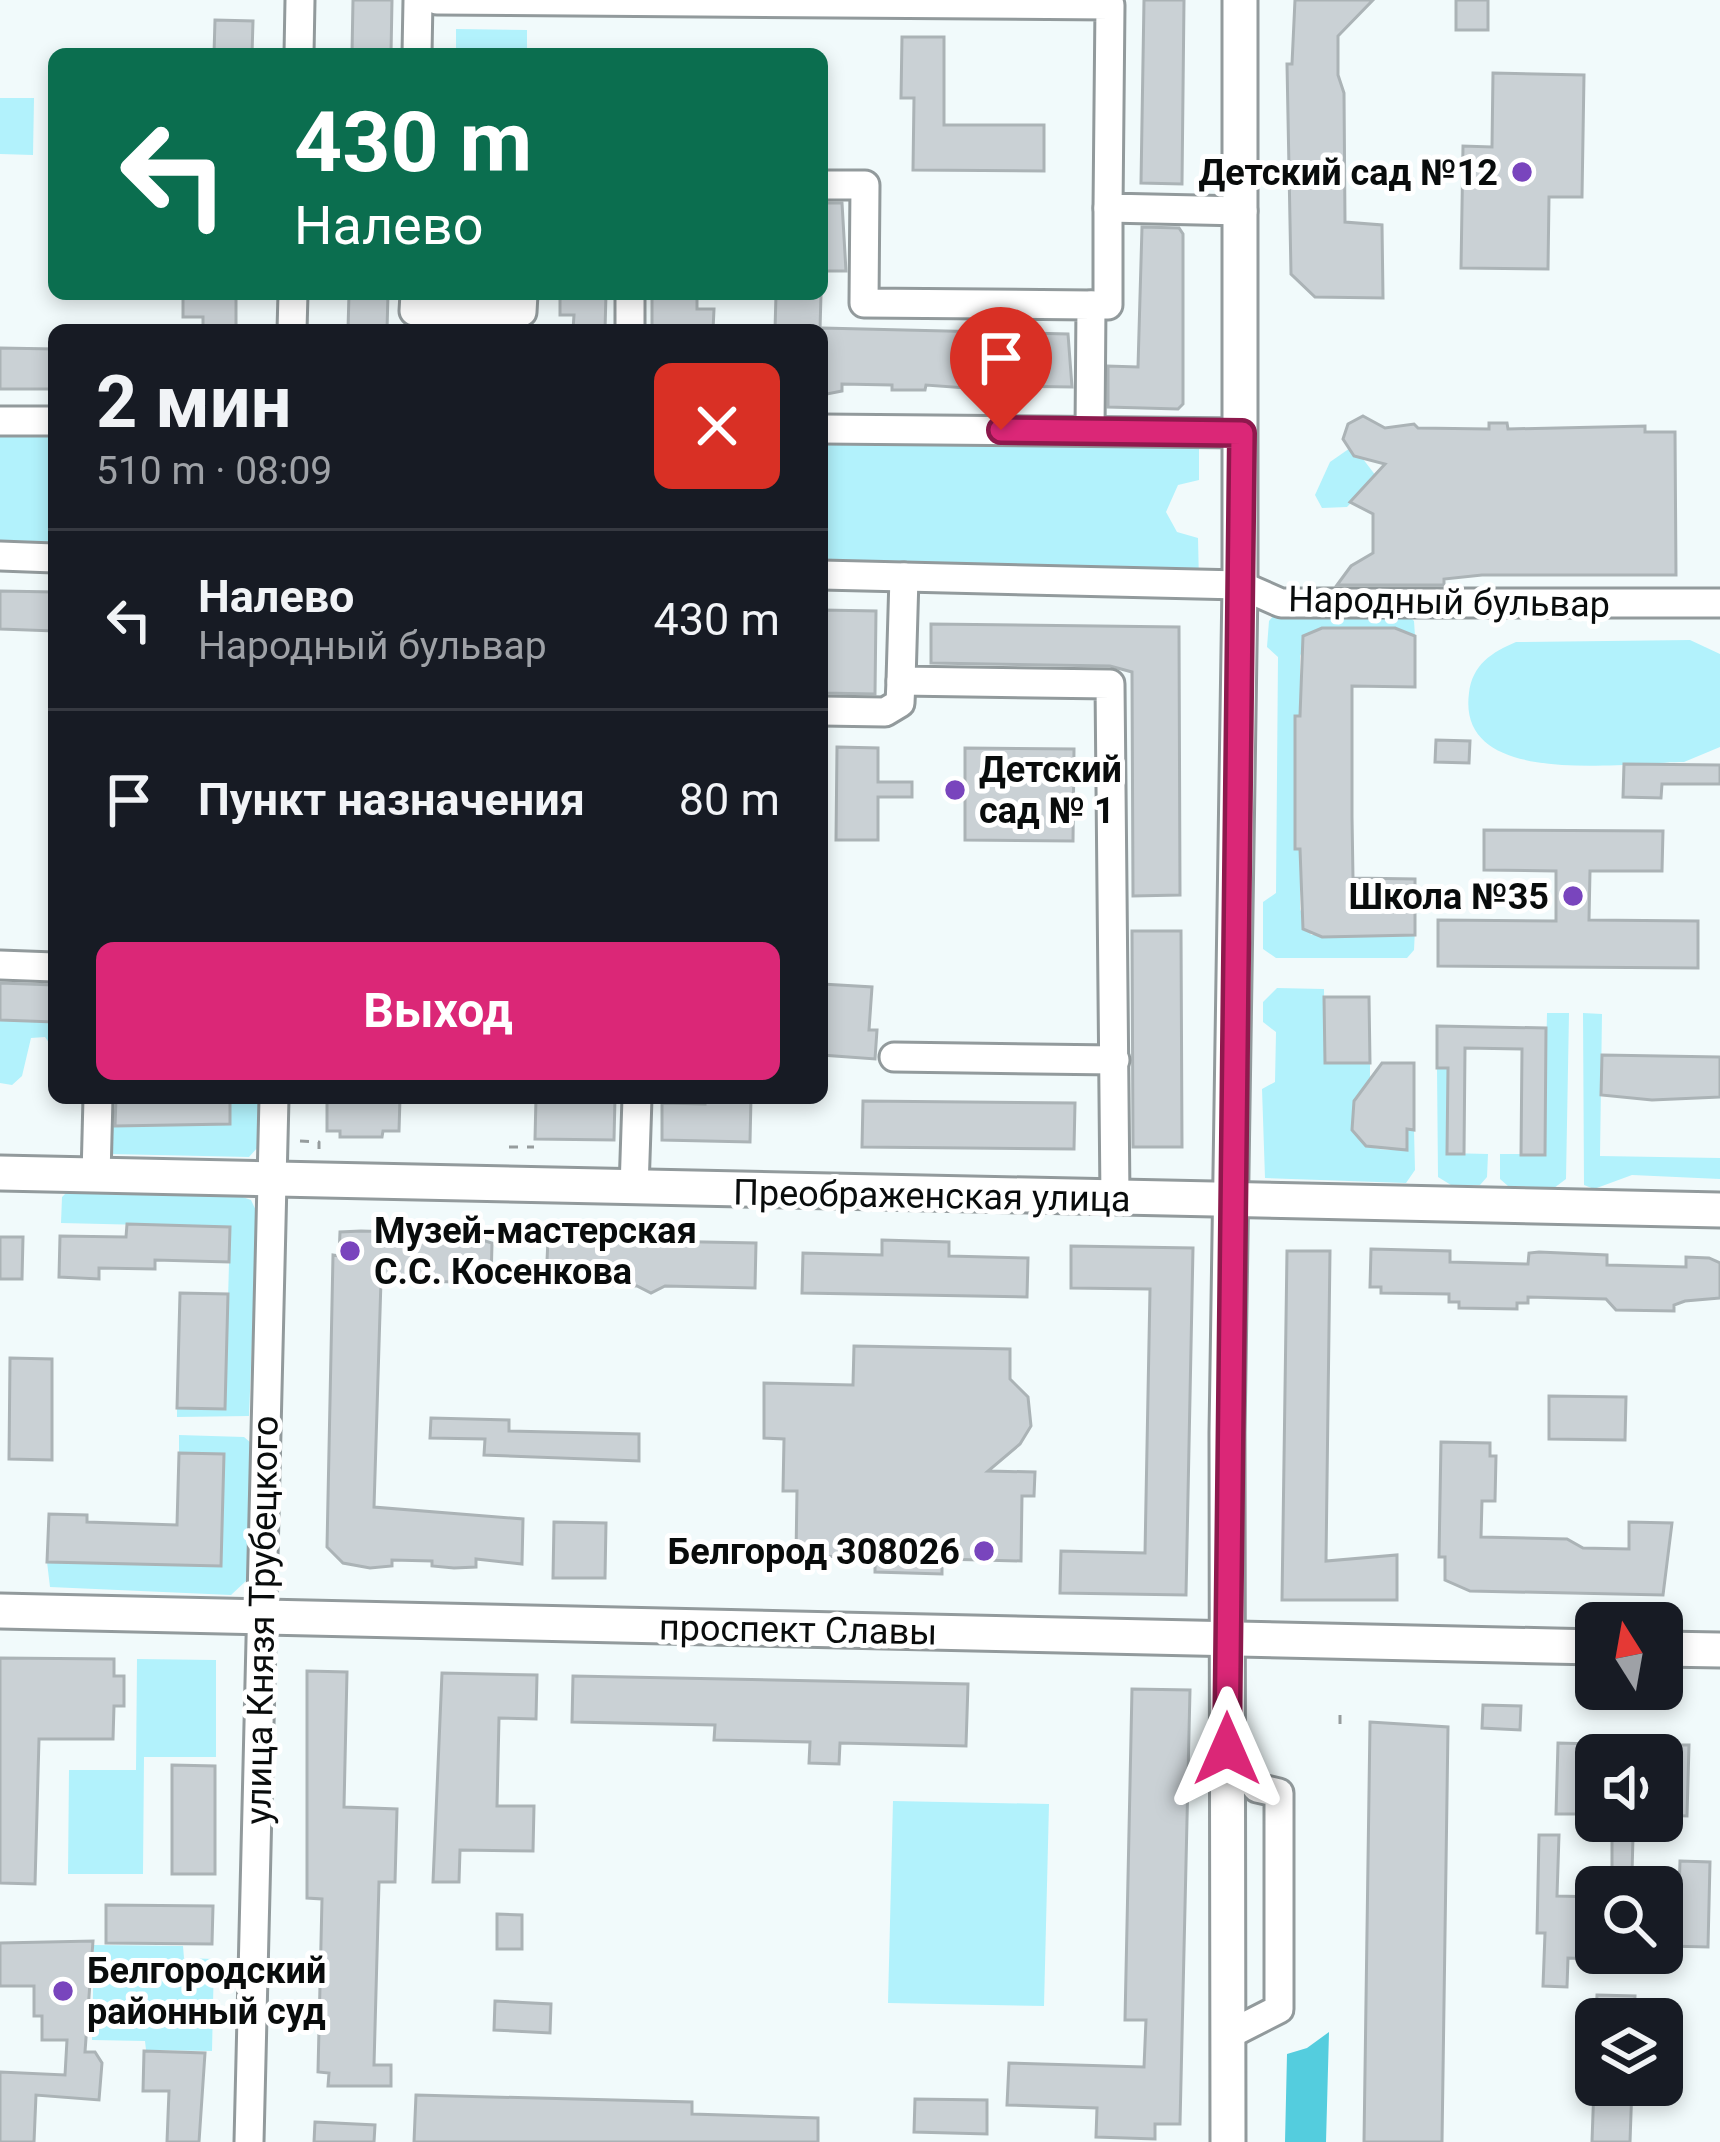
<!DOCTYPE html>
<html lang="ru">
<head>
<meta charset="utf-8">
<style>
	body { margin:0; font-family:Roboto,sans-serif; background:#242831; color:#f1f3f6; height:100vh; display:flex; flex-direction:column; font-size:45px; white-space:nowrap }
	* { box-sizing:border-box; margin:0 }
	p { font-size:39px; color:#9ea1a6 }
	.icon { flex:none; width:66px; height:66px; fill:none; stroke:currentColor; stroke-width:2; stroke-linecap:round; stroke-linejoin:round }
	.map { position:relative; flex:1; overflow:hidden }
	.details { position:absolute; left:48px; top:324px; width:780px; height:780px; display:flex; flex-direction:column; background:#171b24; border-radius:18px; box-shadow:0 6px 18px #0003 }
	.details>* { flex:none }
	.banner { position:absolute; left:48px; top:48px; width:780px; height:252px; border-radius:18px; box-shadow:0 6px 18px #0003; background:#0b6e4f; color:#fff; overflow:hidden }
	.needle { width:78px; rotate:349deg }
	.buttons { position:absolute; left:1575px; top:1602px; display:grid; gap:24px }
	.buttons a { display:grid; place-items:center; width:108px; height:108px; border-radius:18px; background:#171b24; box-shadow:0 6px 18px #0003; font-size:60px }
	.pin { position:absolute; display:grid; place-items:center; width:102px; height:102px; color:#fff; margin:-123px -51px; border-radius:50% 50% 50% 0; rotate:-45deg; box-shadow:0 0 12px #0007 }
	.pin .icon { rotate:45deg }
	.me { position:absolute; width:132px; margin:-66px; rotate:0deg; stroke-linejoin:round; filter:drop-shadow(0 0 9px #0008) }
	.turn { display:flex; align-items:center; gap:42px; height:252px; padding:0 48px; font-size:54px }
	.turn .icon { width:156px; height:156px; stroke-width:2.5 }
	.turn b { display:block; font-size:84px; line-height:102px }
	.round { display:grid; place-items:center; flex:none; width:126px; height:126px; border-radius:18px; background:#242831 }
	.overview { display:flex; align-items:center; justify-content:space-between; height:204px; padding:0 48px }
	h1 { font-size:72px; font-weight:700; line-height:90px }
	.cta { display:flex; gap:24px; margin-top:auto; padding:24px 48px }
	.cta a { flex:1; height:138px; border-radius:18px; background:#db2777; color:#fff; font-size:48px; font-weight:700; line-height:138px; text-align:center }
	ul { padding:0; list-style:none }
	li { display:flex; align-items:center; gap:36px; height:180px; padding:0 48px; border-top:3px solid #363941 }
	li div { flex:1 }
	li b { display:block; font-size:45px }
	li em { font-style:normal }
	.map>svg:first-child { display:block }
	.green { fill:#b2f2fc }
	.forest { fill:#54cdde }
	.building { fill:#cad1d5; stroke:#abb3b6; stroke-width:3 }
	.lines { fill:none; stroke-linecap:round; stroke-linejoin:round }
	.minor-casing { stroke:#929a9c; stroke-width:33 }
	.major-casing { stroke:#929a9c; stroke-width:39 }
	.path { stroke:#969c9d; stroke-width:3; stroke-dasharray:9 9; stroke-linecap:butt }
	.minor { stroke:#fff; stroke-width:27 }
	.major { stroke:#fff; stroke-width:33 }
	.route-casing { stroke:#8e194d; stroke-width:30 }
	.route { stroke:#db2777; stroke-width:21 }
	.poi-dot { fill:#7945bd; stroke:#fff; stroke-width:4.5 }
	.labels { text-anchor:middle; stroke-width:10; stroke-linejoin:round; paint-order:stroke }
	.poi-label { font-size:36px; font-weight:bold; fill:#090c0c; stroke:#fff; text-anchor:end }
	.street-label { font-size:36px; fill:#090c0c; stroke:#fff }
</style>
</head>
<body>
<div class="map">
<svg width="1720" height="2142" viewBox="0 0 1720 2142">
	<rect width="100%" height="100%" fill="#f1fafb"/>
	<g class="green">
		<path d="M456,29L527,30V54H456Z"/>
		<path d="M0,98H34L33,155L0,154Z"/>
		<path d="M0,423H54V555L0,554Z"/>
		<path d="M822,438L1199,442V480L1178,485L1166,512L1177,532L1198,538L1199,582L822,573Z"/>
		<path d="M1353,446L1376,476L1347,507L1322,508L1315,495L1330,462Z"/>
		<path d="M1276,613L1406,614L1414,621L1415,636L1394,628L1311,631L1300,656V716L1295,717V849L1300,850V909L1311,935C1346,935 1379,939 1415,929L1414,950L1407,958H1276L1263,949V902L1276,893L1278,657L1267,647L1269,621Z"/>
		<path d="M1690,640L1720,654V747L1684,762C1625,762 1456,790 1469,693C1472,665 1492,652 1516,642Z"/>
		<path d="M1277,988L1324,989L1325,1063H1370V1089L1354,1101L1352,1130C1366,1152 1383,1150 1407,1150V1129L1414,1130L1415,1170L1406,1183L1265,1178L1262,1089L1275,1082L1276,1032L1263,1022V1002Z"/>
		<path d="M1547,1013H1569L1566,1179L1554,1188L1508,1186L1500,1179V1154H1544Z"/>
		<path d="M1583,1013L1602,1014L1600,1156L1720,1158V1179L1632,1175L1594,1189L1584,1185Z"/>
		<path d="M0,1020L54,1022V1050L45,1037L31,1038L22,1076L12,1085L0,1083Z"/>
		<path d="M1437,1068H1448L1447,1153L1488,1154L1487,1177L1480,1185H1451L1438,1177Z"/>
		<path d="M230,1098H260L258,1147L249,1157L109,1154L103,1126L229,1124Z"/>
		<path d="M68,1191L237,1195L251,1200L257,1213L249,1416L177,1417V1408L225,1409L230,1227L61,1223L62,1197Z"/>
		<path d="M179,1435L244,1437L251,1443L248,1579L231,1595L50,1587L47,1562L220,1566L224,1455L179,1453Z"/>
		<path d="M137,1659L216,1660V1757H144L143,1874H68L69,1770H136Z"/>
		<path d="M893,1801L1049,1804L1044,2006L888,2003Z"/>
		<path d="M94,1945L183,1946L184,1958L214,1959L212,2051L146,2050L145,2041L92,2040Z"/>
	</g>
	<path class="forest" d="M1329,2032L1326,2142H1285L1287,2054L1307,2048Z"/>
	<g class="building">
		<path d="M353,0H392L391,54H352Z"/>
		<path d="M1144,0H1184L1182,184L1141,183Z"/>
		<path d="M1295,0H1373L1338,36V75L1344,93L1345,222L1382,225L1383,298L1315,297L1291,274L1287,64H1292Z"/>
		<rect x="1456" y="0" width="32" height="30"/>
		<path d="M215,20L253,21L252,54H214Z"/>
		<path d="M902,37H944V125H1044V171L913,170L914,98H901Z"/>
		<path d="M1493,73L1584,75L1582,197H1549L1548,269L1461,268L1463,146L1492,147Z"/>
		<path d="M822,203H842L846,271H822Z"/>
		<path d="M1142,227L1179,228L1183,234V404L1178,409L1108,407V366L1138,367Z"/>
		<path d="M183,294H236V330H203V317H183Z"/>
		<path d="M349,294H388L387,330H348Z"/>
		<path d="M560,294H606L605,330H573L574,315H560Z"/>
		<path d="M652,294H697V309H714L713,330H652Z"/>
		<path d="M821,294L820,330H775L776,295Z"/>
		<path d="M822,328L1068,334L1072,387L1007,386V391L926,385L925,390H892V385L842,384V391L822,395Z"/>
		<path d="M0,348L54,349V389H0Z"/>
		<path d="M1363,416L1385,428L1414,424L1418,428L1489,429V423H1507L1508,429L1645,426V432H1675L1676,575H1482L1444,579V585H1337L1351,566L1373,553V514L1350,502L1385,464L1354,456L1343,439L1348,424Z"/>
		<path d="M0,591L54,592V631L0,629Z"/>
		<path d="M822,610L876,611L875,694L822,693Z"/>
		<path d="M931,624L1179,627L1180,895L1133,896L1132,672L1110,666L931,663Z"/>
		<path d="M1322,628H1395L1415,636V687L1352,686V817L1353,878L1415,879V935L1322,937L1303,929L1300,849H1295V716H1300L1303,636Z"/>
		<path d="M1436,740L1470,741L1469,763L1435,762Z"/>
		<path d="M837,747L878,748V782H912V797H878V840H836Z"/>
		<path d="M965,748L1074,749L1073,841L965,840Z"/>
		<path d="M1624,764L1720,765V784H1662L1661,798L1623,797Z"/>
		<path d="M1484,830L1663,831L1662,871H1590L1589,920L1698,921V968L1438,966V920L1556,921V871L1484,870Z"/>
		<path d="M1132,931H1181L1182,1147H1133Z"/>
		<path d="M0,983L54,985V1022L0,1020Z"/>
		<path d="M822,984L872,987L869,1030H877L875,1059L822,1055Z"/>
		<path d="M1324,997H1369L1370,1063H1325Z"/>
		<path d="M1437,1026L1546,1028L1545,1155H1521L1522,1049L1465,1048L1464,1154H1447L1448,1068H1437Z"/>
		<path d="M1602,1055L1720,1057V1097L1652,1100L1601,1095Z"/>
		<path d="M1382,1063H1414V1130L1407,1129V1150L1366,1146L1352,1130L1354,1101Z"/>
		<path d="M116,1098H230V1124L115,1126Z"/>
		<path d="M327,1098H400L399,1131H383L382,1137H340V1131H327Z"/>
		<path d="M536,1098H615L614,1140L535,1139Z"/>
		<path d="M705,1098H751L750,1142L662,1140V1103L705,1104Z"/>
		<path d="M863,1101L1075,1103L1074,1149L862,1147Z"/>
		<path d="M127,1224L230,1227L229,1262L155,1260V1269L99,1268V1279L59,1277L60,1236L126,1237Z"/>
		<path d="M361,1231L463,1234L492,1243L491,1283L381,1280L374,1507L523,1519L522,1564L476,1559V1567L454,1568L432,1566V1561L392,1560V1566L370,1568L343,1563L327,1547L333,1255L339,1256L340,1232Z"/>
		<path d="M0,1237H23L22,1279H0Z"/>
		<path d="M548,1239L756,1243L755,1288L665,1286L651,1293L637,1286L546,1283Z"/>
		<path d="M882,1240L949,1242V1256L1028,1258L1027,1297L802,1293L803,1253L882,1255Z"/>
		<path d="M1071,1246L1193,1248L1186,1595L1060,1593L1061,1551L1145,1553L1150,1289L1071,1288Z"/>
		<path d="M1371,1249L1450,1251V1262L1528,1264L1529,1253L1539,1252L1607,1255V1265L1686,1267V1257L1709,1258L1720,1263V1298L1685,1301L1674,1305V1311L1616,1310L1606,1299L1528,1297V1303H1517V1309L1459,1308V1302H1449V1294L1381,1293V1287H1370Z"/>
		<path d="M1287,1251H1330L1326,1561L1397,1555V1600H1282Z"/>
		<path d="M180,1293L228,1294L225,1409L177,1408Z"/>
		<path d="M854,1346L1010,1349V1379L1028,1397L1031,1426L1020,1444L988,1471L1035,1472L1034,1496H1022L1021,1561L942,1559V1574L875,1572V1557L796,1556L797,1491H783L784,1439L764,1438V1383L853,1385Z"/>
		<path d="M10,1358L52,1359V1460L9,1459Z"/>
		<path d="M1549,1396L1626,1397L1625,1440L1549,1439Z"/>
		<path d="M431,1418L509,1420V1431L639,1434V1461L484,1455L485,1439L430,1438Z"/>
		<path d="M1441,1442L1490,1443V1456H1496L1495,1501H1482L1481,1537L1567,1539L1583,1548L1629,1549V1522L1672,1523L1663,1595L1470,1591L1445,1580V1557H1439Z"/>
		<path d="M179,1453L224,1454L221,1566L47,1562L49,1514L87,1515V1522L177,1525Z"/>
		<path d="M554,1522L606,1523L605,1578H553Z"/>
		<path d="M0,1658L114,1659V1676H124V1706H114L113,1739H39L35,1884L0,1883Z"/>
		<path d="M307,1671L347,1672L344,1807L397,1809L395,1882H379L374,2065H391V2086H328L329,2073L318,2072L322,1899L307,1898Z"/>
		<path d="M442,1673L537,1675L536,1719L499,1718L497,1806H534L533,1851L460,1850L459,1882H433Z"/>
		<path d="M573,1676L968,1684L966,1746L840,1743L839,1764L809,1763L810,1742L714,1740L715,1725L572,1722Z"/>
		<path d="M1132,1689L1190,1690L1180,2124H1155V2139L1096,2137L1097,2108L1007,2105L1009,2063L1144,2067L1146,2020H1125Z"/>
		<path d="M1483,1705L1521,1706L1520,1730L1482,1728Z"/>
		<path d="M1370,1722L1448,1727L1442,2142H1364Z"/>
		<path d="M1558,1743L1594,1744L1596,1814H1556Z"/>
		<path d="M1662,1745H1689L1687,1816L1662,1815Z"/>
		<path d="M172,1765L215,1766V1874H172Z"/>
		<path d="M1539,1835H1559L1557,1896L1596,1897V1959L1568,1958L1567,1987L1543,1986L1545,1933H1537Z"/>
		<path d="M1612,1836L1633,1837L1632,1873H1612Z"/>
		<path d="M1680,1861L1710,1862L1708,1947L1666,1946L1662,1935V1892H1679Z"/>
		<path d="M106,1905L213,1906L212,1944L106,1943Z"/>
		<path d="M497,1914L522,1915V1949H497Z"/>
		<path d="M93,1941L85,2052H95L102,2063L99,2100L36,2095L34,2142H0V2072L65,2075L67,2040H42V2016H34V1986H0V1943Z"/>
		<path d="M1597,1995L1635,1996L1634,2019H1596Z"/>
		<path d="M495,2001L551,2004L550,2033L494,2030Z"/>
		<path d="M144,2051L205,2053L199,2142H167L169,2091H143Z"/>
		<path d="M1594,2085H1632L1630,2142H1592Z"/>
		<path d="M416,2095L692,2102V2114L818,2118V2142H414Z"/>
		<path d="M915,2099L987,2100V2134L914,2132Z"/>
		<path d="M315,2122L375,2125L374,2142H314Z"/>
	</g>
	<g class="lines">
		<g class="minor-casing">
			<g id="minor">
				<path d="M437,0L1110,5L1108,208L1243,211"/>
				<path d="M299,54L300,0"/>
				<path d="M417,54L418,0"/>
				<path d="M822,185H865L864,303L1091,305L1090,431"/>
				<path d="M415,294L414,311L522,312L523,294"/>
				<path d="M1091,305H1108V208"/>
				<path d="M292,330L293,294"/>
				<path d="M630,330V294"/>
				<path d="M0,421H54"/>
				<path d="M822,429L1242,433"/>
				<path d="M0,556L54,558"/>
				<path d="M822,575L1240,585L1281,603H1720"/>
				<path d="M904,577L901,681L1110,684L1115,1198"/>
				<path d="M822,711L885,712L900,703L901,681"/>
				<path d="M0,965L54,967"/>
				<path d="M894,1057L1115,1060"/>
				<path d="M96,1176L98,1098"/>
				<path d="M634,1189L637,1098"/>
				<path d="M1227,1749L1257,1788L1279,1793V2009L1228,2035"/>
				<path d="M249,2142L274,1098"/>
			</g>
		</g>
		<g class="major-casing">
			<g id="major">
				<path d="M0,1173L1720,1210"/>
				<path d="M0,1611L1596,1647"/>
				<path d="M1662,1649L1720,1650"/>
				<path d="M1228,2142L1227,1433L1240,585V0"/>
			</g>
		</g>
		<g class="path">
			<path d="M300,1141L319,1142V1149"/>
			<path d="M509,1147H534"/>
			<path d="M1340,1724V1712"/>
		</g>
		<use href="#minor" class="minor"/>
		<use href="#major" class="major"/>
	</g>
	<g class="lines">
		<g class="route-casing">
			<path id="route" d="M1001,430L1242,433L1227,1749"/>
		</g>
		<use href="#route" class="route"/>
	</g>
	<g class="poi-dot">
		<circle cx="1522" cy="172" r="12"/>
		<circle cx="955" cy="790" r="12"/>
		<circle cx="1573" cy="896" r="12"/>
		<circle cx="350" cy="1251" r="12"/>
		<circle cx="984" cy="1551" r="12"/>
		<circle cx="63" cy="1991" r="12"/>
	</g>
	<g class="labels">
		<g class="poi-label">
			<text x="1498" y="185">Детский сад №12</text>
			<text x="979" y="782" text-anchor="start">Детский<tspan x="979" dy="41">сад № 1</tspan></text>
			<text x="1549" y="909">Школа №35</text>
			<text x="374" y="1243" text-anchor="start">Музей-мастерская<tspan x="374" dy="41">С.С. Косенкова</tspan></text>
			<text x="960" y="1564">Белгород 308026</text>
			<text x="87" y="1983" text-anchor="start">Белгородский<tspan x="87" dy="41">районный суд</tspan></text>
		</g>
		<g class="street-label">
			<text transform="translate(1449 601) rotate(1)" y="13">Народный бульвар</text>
			<text transform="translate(932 1195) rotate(1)" y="13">Преображенская улица</text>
			<text transform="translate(261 1620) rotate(-89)" y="13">улица Князя Трубецкого</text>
			<text transform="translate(798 1629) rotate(1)" y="13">проспект Славы</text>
		</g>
	</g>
</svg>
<div class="buttons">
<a><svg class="needle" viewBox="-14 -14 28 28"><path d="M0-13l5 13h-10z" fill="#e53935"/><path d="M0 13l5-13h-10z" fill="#9ea1a6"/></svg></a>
<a><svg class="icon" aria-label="sound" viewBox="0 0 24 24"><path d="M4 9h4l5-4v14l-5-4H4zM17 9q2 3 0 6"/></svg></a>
<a><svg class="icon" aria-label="search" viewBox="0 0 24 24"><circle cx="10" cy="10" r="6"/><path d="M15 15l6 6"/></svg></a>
<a><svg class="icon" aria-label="layers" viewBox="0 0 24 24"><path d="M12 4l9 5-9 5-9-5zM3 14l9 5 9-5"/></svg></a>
</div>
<div class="pin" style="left:1001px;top:430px;background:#d93025"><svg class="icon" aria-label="arrive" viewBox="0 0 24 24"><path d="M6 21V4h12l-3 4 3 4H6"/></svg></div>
<svg class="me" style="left:1227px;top:1749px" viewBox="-20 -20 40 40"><path d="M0-17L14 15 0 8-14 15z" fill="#db2777" stroke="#fff" stroke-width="4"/></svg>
<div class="banner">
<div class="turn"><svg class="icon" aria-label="left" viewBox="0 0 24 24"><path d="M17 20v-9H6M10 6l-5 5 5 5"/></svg><div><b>430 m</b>Налево</div></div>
</div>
<section class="details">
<div class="overview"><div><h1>2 мин</h1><p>510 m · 08:09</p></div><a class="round" style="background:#d93025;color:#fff"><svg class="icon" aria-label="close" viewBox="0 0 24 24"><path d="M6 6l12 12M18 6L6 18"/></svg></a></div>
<ul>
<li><svg class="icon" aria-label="left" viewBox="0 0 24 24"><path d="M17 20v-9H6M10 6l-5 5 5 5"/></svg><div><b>Налево</b><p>Народный бульвар</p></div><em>430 m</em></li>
<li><svg class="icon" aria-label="arrive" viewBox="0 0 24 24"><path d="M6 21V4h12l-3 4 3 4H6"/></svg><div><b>Пункт назначения</b></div><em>80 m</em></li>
</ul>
<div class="cta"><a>Выход</a></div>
</section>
</div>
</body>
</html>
